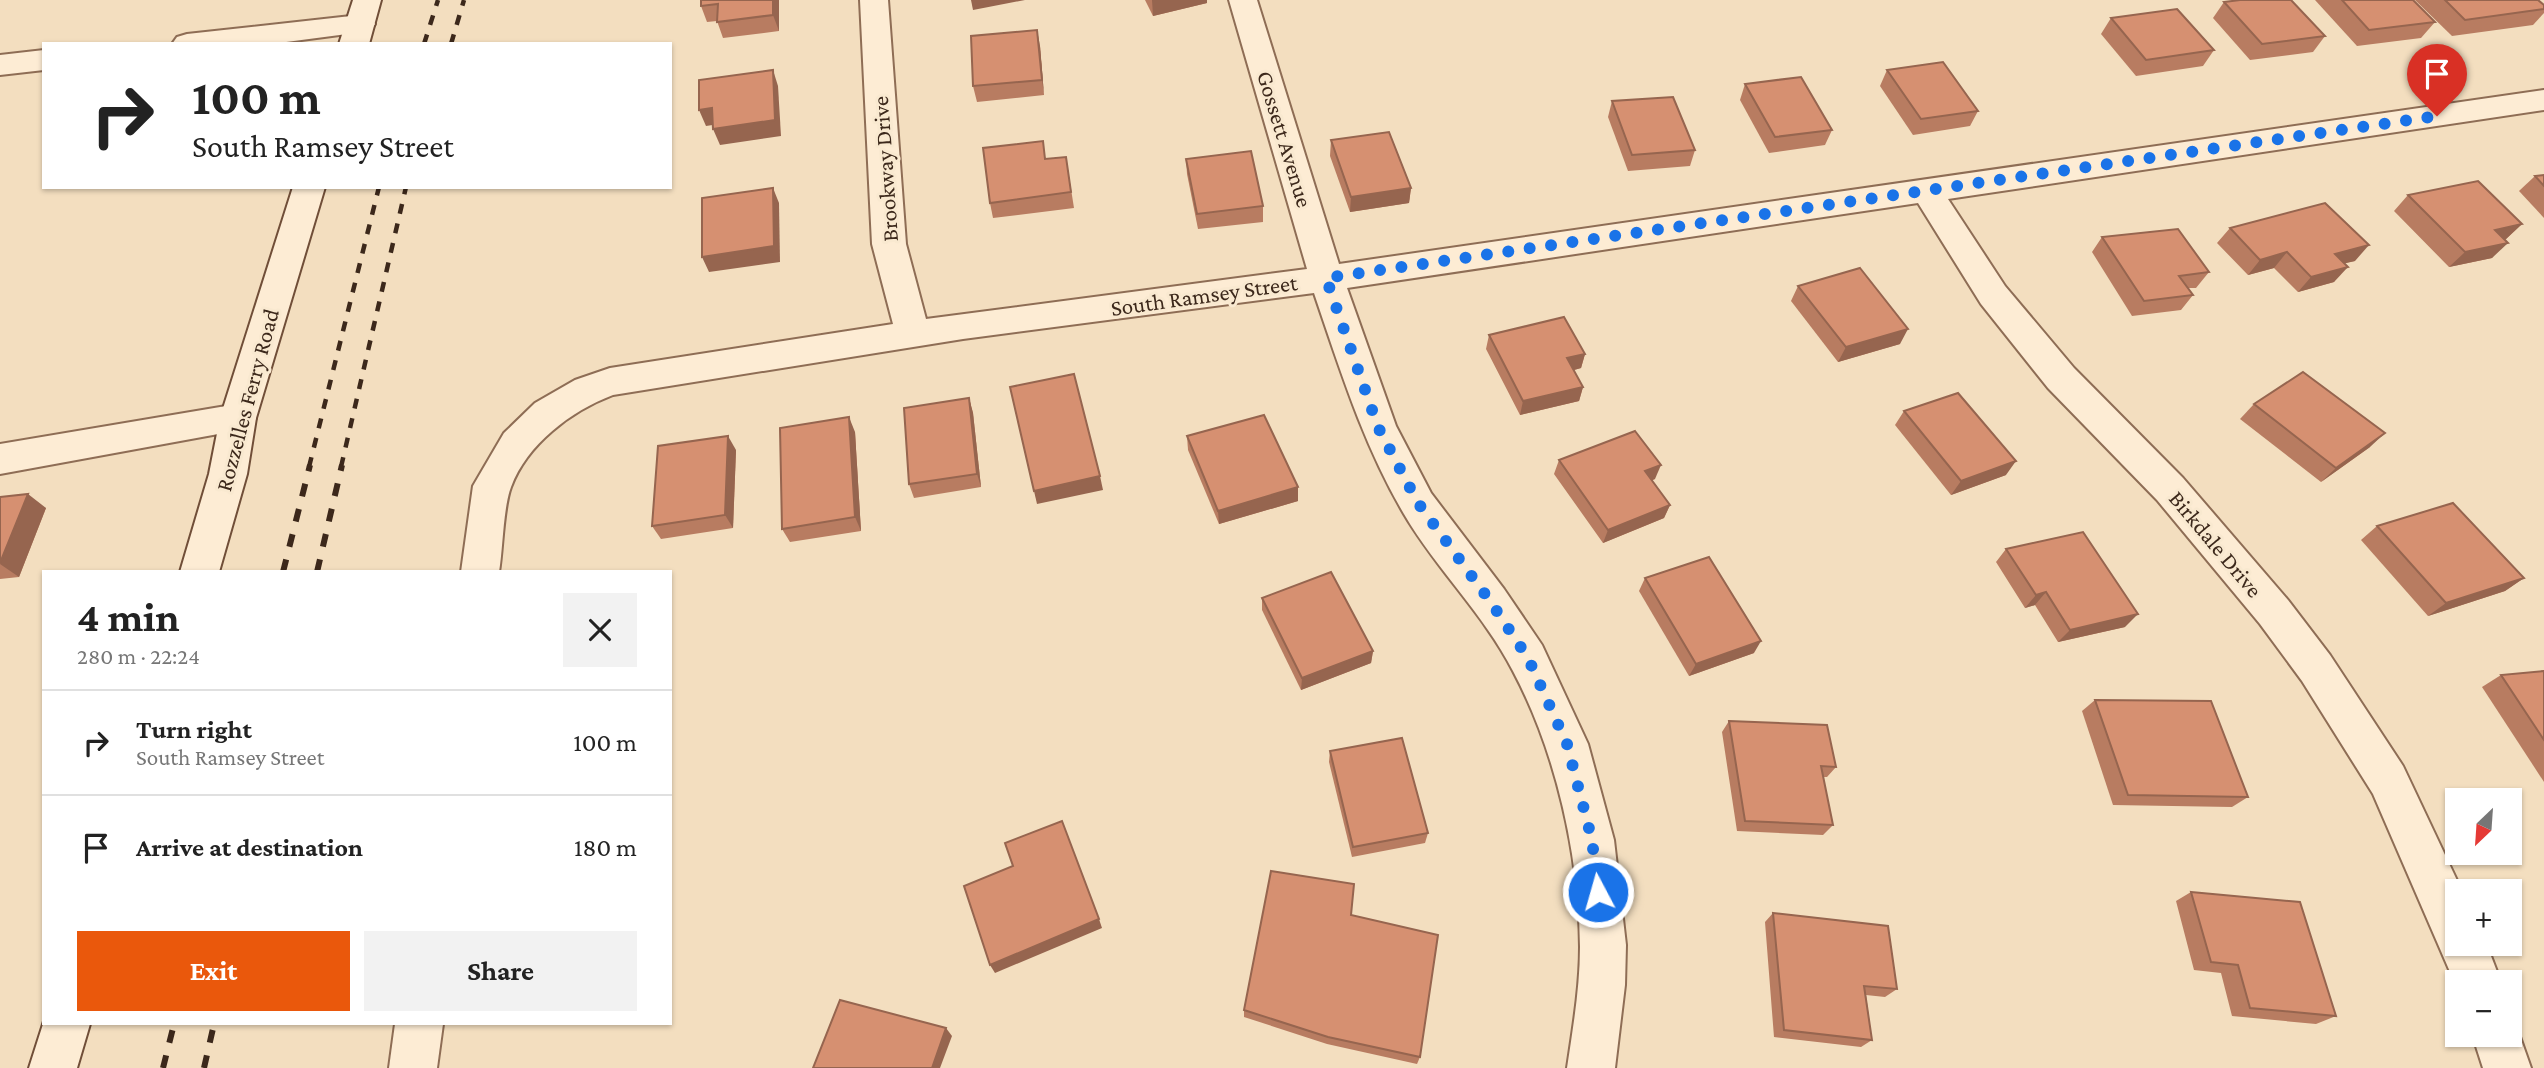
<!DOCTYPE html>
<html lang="en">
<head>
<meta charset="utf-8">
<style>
	body { margin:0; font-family:"Crimson Pro",serif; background:#f2f2f2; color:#222; height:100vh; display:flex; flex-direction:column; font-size:26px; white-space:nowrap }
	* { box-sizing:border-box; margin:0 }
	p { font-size:23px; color:#767676 }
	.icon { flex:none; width:38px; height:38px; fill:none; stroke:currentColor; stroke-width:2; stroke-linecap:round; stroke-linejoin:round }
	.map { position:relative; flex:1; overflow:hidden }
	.sheet { position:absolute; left:42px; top:570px; width:630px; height:455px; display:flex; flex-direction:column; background:#fff; border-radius:0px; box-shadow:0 2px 5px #0004 }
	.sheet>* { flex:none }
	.top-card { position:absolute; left:42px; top:42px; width:630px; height:147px; border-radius:0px; box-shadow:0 2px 5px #0004; background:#fff; color:#222; overflow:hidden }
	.needle { width:46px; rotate:205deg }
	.controls { position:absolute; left:2445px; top:788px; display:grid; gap:14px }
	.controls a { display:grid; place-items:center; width:77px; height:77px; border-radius:0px; background:#fff; box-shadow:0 2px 5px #0004; font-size:35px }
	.pin { position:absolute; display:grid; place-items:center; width:60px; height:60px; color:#fff; margin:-72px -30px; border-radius:50% 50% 50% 0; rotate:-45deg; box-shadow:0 0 7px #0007 }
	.pin .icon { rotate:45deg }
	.me { position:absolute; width:77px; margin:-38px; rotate:354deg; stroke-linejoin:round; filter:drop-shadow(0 0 5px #0008) }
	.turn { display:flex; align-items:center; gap:24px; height:147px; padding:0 35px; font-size:32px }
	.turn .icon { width:91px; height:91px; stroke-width:2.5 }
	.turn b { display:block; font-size:49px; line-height:60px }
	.round { display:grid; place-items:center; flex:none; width:74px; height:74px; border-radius:0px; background:#f2f2f2 }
	.overview { display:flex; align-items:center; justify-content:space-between; height:119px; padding:0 35px }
	h1 { font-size:42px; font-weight:700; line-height:52px }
	.primary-button { display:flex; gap:14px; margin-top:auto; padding:14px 35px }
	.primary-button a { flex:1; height:80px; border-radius:0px; background:#ea580c; color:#fff; font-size:28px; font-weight:700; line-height:80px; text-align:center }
	.primary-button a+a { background:#f2f2f2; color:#222 }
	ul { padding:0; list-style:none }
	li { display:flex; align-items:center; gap:21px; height:105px; padding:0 35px; border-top:2px solid #e0e0e0 }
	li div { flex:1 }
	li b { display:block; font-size:26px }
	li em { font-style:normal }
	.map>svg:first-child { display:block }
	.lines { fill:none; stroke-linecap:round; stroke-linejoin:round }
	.street-casing { stroke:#8e6d55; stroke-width:4 }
	.secondary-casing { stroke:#704e38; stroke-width:4 }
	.street { fill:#fdecd4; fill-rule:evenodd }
	.secondary { fill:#fdecd4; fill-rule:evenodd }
	.rail-far1 { stroke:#3c281b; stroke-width:4.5; stroke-dasharray:10 10; stroke-linecap:butt }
	.rail { stroke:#3c281b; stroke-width:6; stroke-dasharray:13 13; stroke-linecap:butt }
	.wall { fill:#b87c61 }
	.shaded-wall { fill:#96654f }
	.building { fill:#d69071; stroke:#96654f; stroke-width:2 }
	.route { stroke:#1a73e8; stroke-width:12; stroke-dasharray:0 21.6 }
	.labels { text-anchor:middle; stroke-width:6; stroke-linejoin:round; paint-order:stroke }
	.street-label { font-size:23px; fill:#3c281b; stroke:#f9e9d0 }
</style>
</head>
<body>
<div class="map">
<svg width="2544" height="1068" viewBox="0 0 2544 1068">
	<rect width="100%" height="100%" fill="#f3debf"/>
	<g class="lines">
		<g class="street-casing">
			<g id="street">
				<path d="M860,0H888L906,244L926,319L1307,269L1229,0H1257L1339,264L2544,90V110L1948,199L2005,286L2074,368L2183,478L2288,600L2330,655L2403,766L2462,891H2457V943H2486L2501,982H2457V988L2373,794L2302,681L2260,624L2157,500L2048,388L1981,304L1918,203L1347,288L1396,426L1431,493L1504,589L1542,645L1588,744L1614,840L1626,945L1625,985L1615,1068H1567C1573,1028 1580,987 1580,947C1579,854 1556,752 1513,671C1484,614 1436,569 1404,514C1363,444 1340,369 1314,293L963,339L613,395C571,411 527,444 511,487C503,508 503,549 499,572H461L473,486L504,433L535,403L575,380L610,368L893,324L872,244Z"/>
				<path d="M360,15L370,17L375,24L370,31L271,44H172L177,37L187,34Z"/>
				<path d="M44,50V70L0,75V55Z"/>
				<path d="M238,404L251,408L256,418L251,428L0,474V444Z"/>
				<path d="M2510,1016L2513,1017L2531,1068H2483L2472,1034H2510Z"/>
				<path d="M395,1024H443L437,1068H389Z"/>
			</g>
		</g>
		<g class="secondary-casing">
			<g id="secondary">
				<path d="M353,0H381L369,44H339Z"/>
				<path d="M293,187H325L256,418L247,474L219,572H180L209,474L220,418Z"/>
				<path d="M44,1021V1024H90L77,1068H29Z"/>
			</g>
		</g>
		<use href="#street" class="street"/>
		<use href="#secondary" class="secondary"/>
		<g class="rail-far1">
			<path d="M424,44L438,0"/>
			<path d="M451,44L464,0"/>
			<path d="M309,467L379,187"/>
			<path d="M341,467L406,187"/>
		</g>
		<g class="rail">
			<path d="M283,572L310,465"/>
			<path d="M317,572L342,465"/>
			<path d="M163,1068L174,1024"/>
			<path d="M204,1068L214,1024"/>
		</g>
	</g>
	<g class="wall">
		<path d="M701,0H779V31L723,38L717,21L707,22L701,6Z"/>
		<path d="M1145,0H1207V3L1153,16Z"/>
		<path d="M2315,0H2413L2435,22L2421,38L2357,46Z"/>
		<path d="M2415,0H2538L2544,5V13L2533,25L2452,36Z"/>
		<path d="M2224,2L2325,36L2313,52L2250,60L2213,18Z"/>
		<path d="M2111,18L2214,50L2203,66L2136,76L2101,34Z"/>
		<path d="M1040,46L1044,95L977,102L973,86Z"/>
		<path d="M1887,70L1978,111L1970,126L1913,135L1880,86Z"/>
		<path d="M1745,84L1832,130L1825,145L1769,153L1740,100Z"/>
		<path d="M1612,101L1695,150L1690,166L1628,171L1608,117Z"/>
		<path d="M1331,140L1411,188L1409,203L1350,212L1330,156Z"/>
		<path d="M1066,157L1074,208L993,218L990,203L1046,159Z"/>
		<path d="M1186,159L1263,206V222L1198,229L1187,174Z"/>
		<path d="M2544,175V218L2519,191L2535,176Z"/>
		<path d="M2408,195L2522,224L2505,240L2492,258L2449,267L2394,211Z"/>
		<path d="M2230,228L2355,261L2344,263L2334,282L2298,292L2274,268L2248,275L2217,243Z"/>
		<path d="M2102,237L2209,272L2196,288H2188L2193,295L2181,310L2132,316L2092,252Z"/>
		<path d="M1798,286L1900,344L1838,362L1791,301Z"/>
		<path d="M1489,335L1585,354L1581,368L1574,370L1583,387L1579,401L1520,415L1486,349Z"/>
		<path d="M969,398L973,413L981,487L914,498L909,484Z"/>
		<path d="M2254,404L2370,447L2321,482L2240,419Z"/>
		<path d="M1904,411L2006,475L1951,495L1895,425Z"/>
		<path d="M855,432L861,531L790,542L782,529Z"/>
		<path d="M1187,436L1298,501L1219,524L1188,450Z"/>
		<path d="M736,450L733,528L661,539L652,526Z"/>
		<path d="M1559,460L1655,479L1652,480L1670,505L1664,518L1603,543L1554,474Z"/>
		<path d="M0,497L46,508L19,577L0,579Z"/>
		<path d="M2377,526L2524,578L2505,591L2428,616L2361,540Z"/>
		<path d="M2006,549L2125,627L2058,642L2035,605L2025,608L1996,562Z"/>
		<path d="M1645,578L1754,653L1689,676L1639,591Z"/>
		<path d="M1262,598L1373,651L1371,663L1301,690L1262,610Z"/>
		<path d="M2544,671V782L2482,687L2501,675Z"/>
		<path d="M2095,700L2248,797L2232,807L2113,805L2082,711Z"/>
		<path d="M1729,721L1836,767L1827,777H1823L1833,825L1823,835L1737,831L1722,732Z"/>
		<path d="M1330,751L1428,833L1425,843L1352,857L1329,762Z"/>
		<path d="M2191,892L2336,1016L2316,1024L2232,1016L2221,973L2194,970L2176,901Z"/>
		<path d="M1773,913L1897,989L1885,997L1866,995L1872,1040L1861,1047L1774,1037L1765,922Z"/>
		<path d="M1351,915L1420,1057L1417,1064L1327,1044L1244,1017V1010Z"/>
	</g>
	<g class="shaded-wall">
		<path d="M773,0H779V31L773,15Z"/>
		<path d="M971,0H1025L973,10Z"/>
		<path d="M1152,0H1207V3L1153,16Z"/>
		<path d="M1037,30L1040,46L1044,95L1042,80Z"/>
		<path d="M773,70L778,86L781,136L720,145L713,129Z"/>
		<path d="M712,108L719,124L706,126L699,110Z"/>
		<path d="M773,188L779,203L780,262L709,272L702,257Z"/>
		<path d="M1411,188L1409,203L1350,212L1351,197Z"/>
		<path d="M2522,224L2506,239L2479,245L2495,230Z"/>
		<path d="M2508,243L2492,258L2449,267L2465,252Z"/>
		<path d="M2369,245L2355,261L2321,269L2335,254Z"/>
		<path d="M2287,252L2274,268L2248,275L2260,260Z"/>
		<path d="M2348,267L2334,282L2298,292L2311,277Z"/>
		<path d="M1908,329L1900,344L1838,362L1846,347Z"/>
		<path d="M1585,354L1581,368L1563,373L1567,358Z"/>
		<path d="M1583,387L1579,401L1520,415L1523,401Z"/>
		<path d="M969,398L973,413L981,487L977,474Z"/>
		<path d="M849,417L855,432L861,531L855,517Z"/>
		<path d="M2385,433L2370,447L2321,482L2336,468Z"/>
		<path d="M728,436L736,450L733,528L725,515Z"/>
		<path d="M2016,461L2006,475L1951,495L1961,481Z"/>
		<path d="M1661,465L1655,479L1640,485L1645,471Z"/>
		<path d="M1100,476L1103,490L1037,504L1034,491Z"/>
		<path d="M1298,487V501L1219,524L1218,511Z"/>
		<path d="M28,494L46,508L19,577L0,564Z"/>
		<path d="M1670,505L1664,518L1603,543L1608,530Z"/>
		<path d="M2524,578L2505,591L2428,616L2446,603Z"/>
		<path d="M2046,592L2035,605L2025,608L2036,595Z"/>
		<path d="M2138,614L2125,627L2058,642L2070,630Z"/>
		<path d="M1761,641L1754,653L1689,676L1696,664Z"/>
		<path d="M1373,651L1371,663L1301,690L1302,678Z"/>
		<path d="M1099,919L1102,928L995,973L990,965Z"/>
		<path d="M946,1028L952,1036L940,1068H932Z"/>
	</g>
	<g class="building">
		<path d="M701,0H773V15L717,22L718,4L701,6Z"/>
		<path d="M2240,0H2291L2325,36L2262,44L2224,2Z"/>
		<path d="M2342,0H2413L2435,22L2369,30Z"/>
		<path d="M2445,0H2538L2544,5V9L2465,20Z"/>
		<path d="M2177,9L2214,50L2146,60L2111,18Z"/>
		<path d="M1037,30L1042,80L973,86L971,36Z"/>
		<path d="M1943,62L1978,111L1921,119L1887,70Z"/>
		<path d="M773,70L775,120L713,129L712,108L699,110V80Z"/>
		<path d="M1801,77L1832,130L1775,137L1745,84Z"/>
		<path d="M1673,97L1695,150L1632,155L1612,101Z"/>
		<path d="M1389,132L1411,188L1351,197L1331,140Z"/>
		<path d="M1043,141L1045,159L1066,157L1071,192L990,203L983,148Z"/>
		<path d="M1251,151L1263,206L1197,214L1186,159Z"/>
		<path d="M2544,175V186L2535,176Z"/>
		<path d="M2478,181L2522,224L2495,230L2508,243L2465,252L2408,195Z"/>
		<path d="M773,188L774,246L702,257V198Z"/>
		<path d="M2325,203L2369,245L2335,254L2348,267L2311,277L2287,252L2260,260L2230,228Z"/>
		<path d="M2178,229L2209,272L2179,276L2193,295L2144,301L2102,237Z"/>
		<path d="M1860,268L1908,329L1846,347L1798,286Z"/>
		<path d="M1564,317L1585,354L1567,358L1583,387L1523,401L1489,335Z"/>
		<path d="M2303,372L2385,433L2336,468L2254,404Z"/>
		<path d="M1074,374L1100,476L1034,491L1010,387Z"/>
		<path d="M1958,393L2016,461L1961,481L1904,411Z"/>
		<path d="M969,398L977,474L909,484L904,408Z"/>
		<path d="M1264,415L1298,487L1218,511L1187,436Z"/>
		<path d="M849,417L855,517L782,529L780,428Z"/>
		<path d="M1635,431L1661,465L1645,471L1670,505L1608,530L1559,460Z"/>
		<path d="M728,436L725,515L652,526L658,446Z"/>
		<path d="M28,494L0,563V497Z"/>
		<path d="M2453,503L2524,578L2446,603L2377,526Z"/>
		<path d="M2083,532L2138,614L2070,630L2046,592L2036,595L2006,549Z"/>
		<path d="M1709,557L1761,641L1696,664L1645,578Z"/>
		<path d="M1331,572L1373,651L1302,678L1262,598Z"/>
		<path d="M2544,671V740L2501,675Z"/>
		<path d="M2095,700L2211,701L2248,797L2128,795Z"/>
		<path d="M1729,721L1827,725L1836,767L1821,766L1833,825L1745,821Z"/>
		<path d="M1402,738L1428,833L1353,847L1330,751Z"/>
		<path d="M1062,821L1099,919L990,965L964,886L1013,866L1005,843Z"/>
		<path d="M1271,871L1354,884L1351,915L1438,935L1420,1057L1328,1037L1244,1010Z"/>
		<path d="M2191,892L2300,902L2336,1016L2250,1008L2238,965L2211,962Z"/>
		<path d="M1773,913L1888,926L1897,989L1864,986L1872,1040L1784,1030Z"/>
		<path d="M840,1000L946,1028L932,1068H813Z"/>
	</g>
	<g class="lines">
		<path class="route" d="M1598,892L1592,840L1567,744L1528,658L1490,601L1418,503L1378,427L1326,278L2437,116"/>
	</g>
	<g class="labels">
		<g class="street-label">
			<text transform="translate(1285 139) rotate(73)" y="8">Gossett Avenue</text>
			<text transform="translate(885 169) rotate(-94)" y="8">Brookway Drive</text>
			<text transform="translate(1204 295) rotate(-8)" y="8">South Ramsey Street</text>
			<text transform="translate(247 400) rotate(-75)" y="8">Rozzelles Ferry Road</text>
			<text transform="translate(2216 544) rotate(50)" y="8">Birkdale Drive</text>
		</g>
	</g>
</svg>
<div class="controls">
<a><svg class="needle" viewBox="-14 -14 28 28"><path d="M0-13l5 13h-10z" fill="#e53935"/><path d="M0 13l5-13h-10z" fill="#767676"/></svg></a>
<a>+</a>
<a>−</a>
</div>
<div class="pin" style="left:2437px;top:116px;background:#d93025"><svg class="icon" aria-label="arrive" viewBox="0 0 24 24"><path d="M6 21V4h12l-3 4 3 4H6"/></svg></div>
<svg class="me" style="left:1598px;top:892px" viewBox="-20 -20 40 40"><circle r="17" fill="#1a73e8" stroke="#fff" stroke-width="3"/><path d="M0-11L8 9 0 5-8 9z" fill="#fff"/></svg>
<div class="top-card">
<div class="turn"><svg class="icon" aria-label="right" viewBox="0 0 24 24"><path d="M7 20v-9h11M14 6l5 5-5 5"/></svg><div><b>100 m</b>South Ramsey Street</div></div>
</div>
<section class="sheet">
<div class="overview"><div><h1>4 min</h1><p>280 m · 22:24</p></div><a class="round"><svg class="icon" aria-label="close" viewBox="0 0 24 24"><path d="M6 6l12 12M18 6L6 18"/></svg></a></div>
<ul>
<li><svg class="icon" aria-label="right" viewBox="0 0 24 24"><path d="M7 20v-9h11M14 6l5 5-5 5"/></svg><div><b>Turn right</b><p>South Ramsey Street</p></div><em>100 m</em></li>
<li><svg class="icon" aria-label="arrive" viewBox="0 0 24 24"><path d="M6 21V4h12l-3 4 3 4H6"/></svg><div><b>Arrive at destination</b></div><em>180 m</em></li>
</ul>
<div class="primary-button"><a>Exit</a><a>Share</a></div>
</section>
</div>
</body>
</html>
